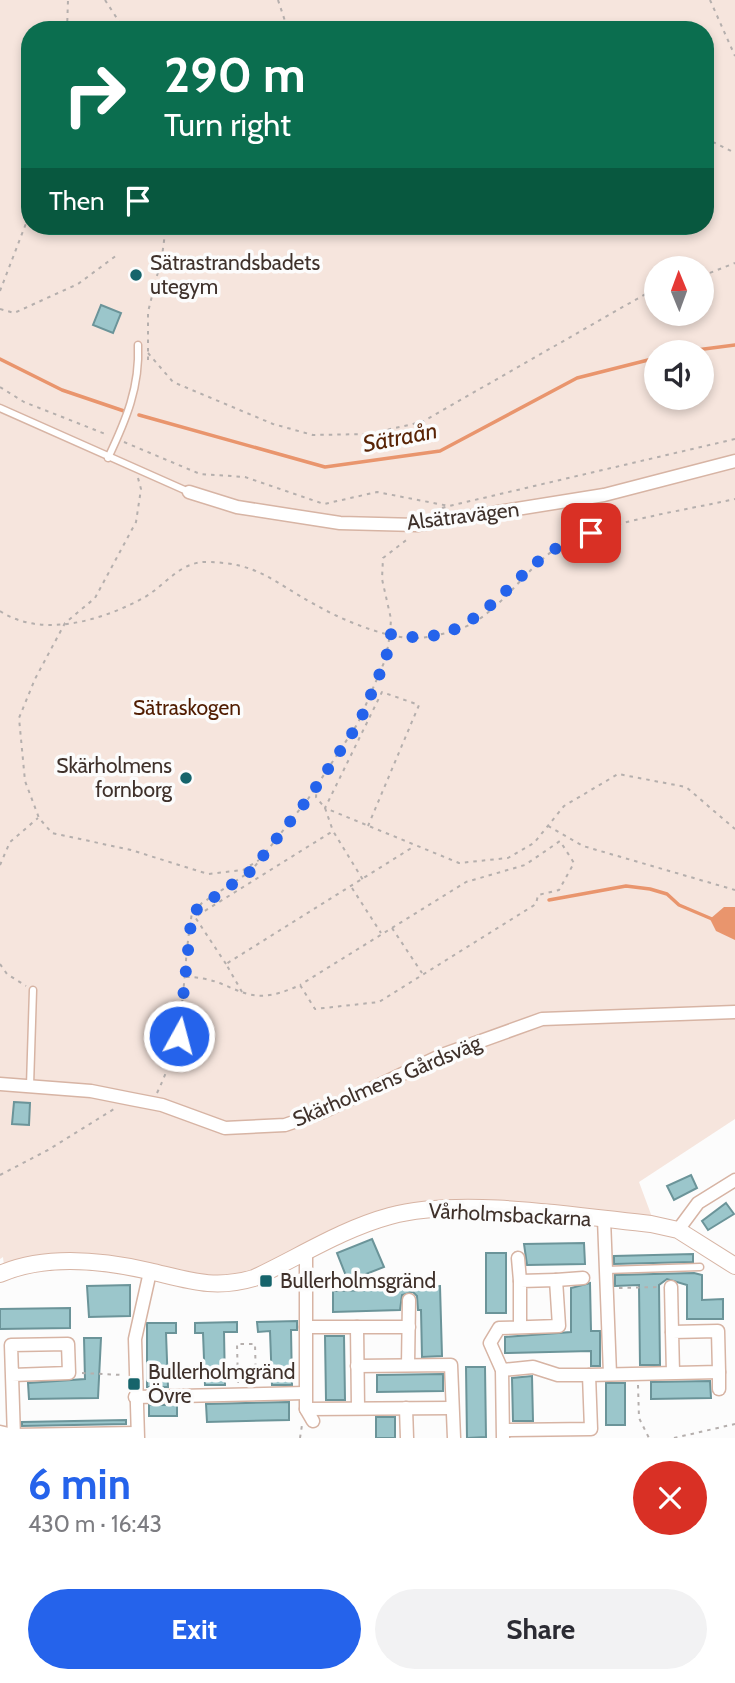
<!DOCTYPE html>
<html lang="en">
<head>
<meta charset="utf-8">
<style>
	body { margin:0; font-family:Cabin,sans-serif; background:#f2f2f3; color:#2b2b33; height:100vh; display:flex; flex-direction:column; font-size:26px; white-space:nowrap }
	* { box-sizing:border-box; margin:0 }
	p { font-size:23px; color:#7c7c81 }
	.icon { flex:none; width:38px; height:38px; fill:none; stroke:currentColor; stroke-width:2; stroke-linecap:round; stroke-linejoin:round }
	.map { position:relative; height:1438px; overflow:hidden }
	.drawer { display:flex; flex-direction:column; background:#fff; flex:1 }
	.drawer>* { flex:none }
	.top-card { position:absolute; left:21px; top:21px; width:693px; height:214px; border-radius:28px; box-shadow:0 4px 10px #0003; background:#0b6e4f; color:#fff; overflow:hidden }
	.needle { width:46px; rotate:359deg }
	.fabs { position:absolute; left:644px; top:256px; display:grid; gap:14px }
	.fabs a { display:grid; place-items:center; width:70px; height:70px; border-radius:50%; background:#fff; box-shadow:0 4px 10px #0003; font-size:35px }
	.pin { position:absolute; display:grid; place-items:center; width:60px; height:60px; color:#fff; margin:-30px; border-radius:14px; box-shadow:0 4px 10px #0006 }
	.me { position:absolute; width:77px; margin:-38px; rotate:7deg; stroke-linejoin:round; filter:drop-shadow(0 0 5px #0008) }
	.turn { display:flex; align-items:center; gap:24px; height:147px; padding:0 28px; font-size:32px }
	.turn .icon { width:91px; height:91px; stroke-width:2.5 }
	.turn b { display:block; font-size:49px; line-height:60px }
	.then { display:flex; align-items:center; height:66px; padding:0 28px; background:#0003; gap:14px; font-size:26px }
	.round { display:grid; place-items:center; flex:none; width:74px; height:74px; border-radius:37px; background:#f2f2f3 }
	.summary { display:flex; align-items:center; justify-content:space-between; height:119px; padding:0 28px }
	h1 { font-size:42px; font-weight:800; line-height:52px; color:#2563eb }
	.cta { display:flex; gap:14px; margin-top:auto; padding:14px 28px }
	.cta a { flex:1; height:80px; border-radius:42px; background:#2563eb; color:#fff; font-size:28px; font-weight:800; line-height:80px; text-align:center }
	.cta a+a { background:#f2f2f3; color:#2b2b33 }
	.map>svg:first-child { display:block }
	.green { fill:#f6e5dd; fill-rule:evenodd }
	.water { fill:#e9956d }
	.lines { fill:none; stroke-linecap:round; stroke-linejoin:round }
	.stream { stroke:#e9956d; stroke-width:3.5 }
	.building { fill:#9bc6cb; stroke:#6b9499; stroke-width:2 }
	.service-casing { stroke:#d7b4a4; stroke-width:9 }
	.minor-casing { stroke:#d7b4a4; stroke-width:15 }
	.tertiary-casing { stroke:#d7b4a4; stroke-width:18 }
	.path { stroke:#b5afad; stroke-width:2; stroke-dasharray:3.5 5; stroke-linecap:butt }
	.service { stroke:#fff; stroke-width:6 }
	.minor { stroke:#fff; stroke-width:12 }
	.tertiary { stroke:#fff; stroke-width:16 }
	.route { stroke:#2563eb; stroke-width:12; stroke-dasharray:0 21.6 }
	.poi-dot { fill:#16646b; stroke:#fcfcfc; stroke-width:2.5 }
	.labels { text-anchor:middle; stroke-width:7; stroke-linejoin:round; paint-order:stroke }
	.poi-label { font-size:21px; fill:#3f312b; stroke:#fcfcfc; text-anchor:start }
	.street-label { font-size:21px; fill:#3f312b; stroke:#fcfcfc }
	.park-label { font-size:21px; fill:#501c00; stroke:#fcfcfc }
	.water-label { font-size:23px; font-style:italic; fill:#592406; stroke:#fcfcfc }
</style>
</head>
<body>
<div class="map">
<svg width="735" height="1438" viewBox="0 0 735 1438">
	<rect width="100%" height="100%" fill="#fcfcfc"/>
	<path class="green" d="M0,0H735V1119L639,1182L652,1217L412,1206L253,1273L213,1279L101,1255H36L4,1266L3,1257L0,1259ZM30,30H705V226H30ZM656,268H702V313H656ZM656,352H702V397H656Z"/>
	<path class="water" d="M724,907H735V940L716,931L710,919Z"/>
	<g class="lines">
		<g class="stream">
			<path d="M681,352L735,345"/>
			<path d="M0,359L62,390L124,411"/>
			<path d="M139,415L325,467L440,451L577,378L656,358"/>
			<path d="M549,900L626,886L650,889L667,894L679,905L712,919"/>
		</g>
	</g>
	<g class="building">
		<path d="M101,305L121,313L113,333L93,325Z"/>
		<path d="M14,1102L30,1103L29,1125L12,1124Z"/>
		<path d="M691,1175L697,1188L674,1200L667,1186Z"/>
		<path d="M726,1203L734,1214L708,1230L702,1221Z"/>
		<path d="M372,1239L384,1267L348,1281L337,1253Z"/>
		<path d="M584,1243L585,1264L527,1265L524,1244Z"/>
		<rect x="486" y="1253" width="20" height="60"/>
		<path d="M693,1254V1262L614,1264V1256Z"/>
		<path d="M694,1273L702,1275V1300L723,1299V1319H687V1285L667,1279L659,1285L660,1365H640L639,1285L615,1286V1275Z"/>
		<path d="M590,1283L591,1331H600V1366H591V1351L505,1353V1337L571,1332V1288Z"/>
		<path d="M130,1285V1316L89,1317L87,1286Z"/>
		<path d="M440,1286L442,1356L422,1357L421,1310H418L417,1296L413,1292L402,1295L400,1310L333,1312V1291L420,1289V1287Z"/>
		<path d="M70,1308V1328L0,1329V1309Z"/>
		<path d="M297,1321V1330H291L292,1385H272L270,1331L258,1332L257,1322Z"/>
		<path d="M237,1322V1332H224L225,1385H205L203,1333H195V1323Z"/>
		<path d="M147,1323H176V1333H166L168,1387H147Z"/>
		<path d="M325,1336H344L345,1400H326Z"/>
		<path d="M84,1338H101L98,1398L29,1399L28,1383L85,1379Z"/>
		<path d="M466,1367H485L486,1437L467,1438Z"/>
		<path d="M443,1374V1391L377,1392V1375Z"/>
		<path d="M532,1376L533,1421H513L512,1378Z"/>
		<path d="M710,1381L711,1398L651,1399V1382Z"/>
		<rect x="606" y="1383" width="19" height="42"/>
		<path d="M289,1402V1420L207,1422L206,1404Z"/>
		<rect x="149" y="1405" width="28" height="11"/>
		<rect x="376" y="1417" width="19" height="21"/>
		<path d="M126,1420V1424L22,1426V1422Z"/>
	</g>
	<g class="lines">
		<g class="service-casing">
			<g id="service">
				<path d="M0,408L189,492"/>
				<path d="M108,458C126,420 140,387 138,345"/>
				<path d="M30,1086L33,990"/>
				<path d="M606,1270L700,1267"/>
			</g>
		</g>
		<g class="minor-casing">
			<g id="minor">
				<path d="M189,492L237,507L340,523L417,525L604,495L735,461"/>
				<path d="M0,1084L91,1091L131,1099L162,1105L225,1128L285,1125L323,1112L442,1055L542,1019L735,1012"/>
				<path d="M604,1219L610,1374"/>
				<path d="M678,1230L698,1203L735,1180"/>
				<path d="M306,1253V1409L313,1421"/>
				<path d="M518,1258L520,1281"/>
				<path d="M556,1280L583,1278"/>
				<path d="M671,1287L672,1332"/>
				<path d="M306,1327H409"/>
				<path d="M357,1327L358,1407"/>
				<path d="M408,1365L409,1300"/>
				<path d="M357,1366L451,1365L454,1438"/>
				<path d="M502,1370L533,1367L558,1375H589L719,1372L718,1331L672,1332L673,1373"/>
				<path d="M719,1372V1389"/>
				<path d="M12,1375L69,1373L68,1344L11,1345L14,1438"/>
				<path d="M135,1397L305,1393"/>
				<path d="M406,1408L407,1438"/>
				<path d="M306,1409L452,1408"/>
				<path d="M504,1430L591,1429L589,1375"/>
				<path d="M0,1432L13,1435L137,1433"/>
				<path d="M138,1438L135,1339L150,1272"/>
				<path d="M503,1438L502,1370L490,1343L499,1328L559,1326L556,1280L520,1281V1327"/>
			</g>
		</g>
		<g class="tertiary-casing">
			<path id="tertiary" d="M0,1274C46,1254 101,1260 149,1271C188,1280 214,1290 254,1278C299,1257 342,1229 390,1216C461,1197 577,1216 651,1224L678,1230L735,1266"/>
		</g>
		<g class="path">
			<path d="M105,0L120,23L127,30"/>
			<path d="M278,0L288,30"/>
			<path d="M710,0L735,56"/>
			<path d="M67,30L68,0"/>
			<path d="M705,138L735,153"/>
			<path d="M702,276L735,263"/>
			<path d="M0,291L30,213"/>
			<path d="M0,309L14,313L78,284L117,255"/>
			<path d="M148,353L173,382L273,424L313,435L368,434L422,422L656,288"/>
			<path d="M148,360V312L162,256L166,226"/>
			<path d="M0,387L24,402L108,435"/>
			<path d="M124,442L200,474L245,477L324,504L377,492L449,506L735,439"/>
			<path d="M138,478L141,489L136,522L95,598L65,623L35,679L19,718L25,781L39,818L52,833L131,850L208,874L243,870L259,860"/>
			<path d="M442,508L449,506"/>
			<path d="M0,611C42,639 104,620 145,597C167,584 180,561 208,562C259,563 273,582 314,604C340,619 378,635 408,638C422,640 447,633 460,629C499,615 523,570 557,548C596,523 687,510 735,499"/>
			<path d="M317,786L316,797L325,808L333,831"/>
			<path d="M368,826L419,705L382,692L325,808L459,863L508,858L534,843L564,806L618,774L686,787L735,829"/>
			<path d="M548,826L583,846L735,890"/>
			<path d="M0,865L10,842L38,818"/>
			<path d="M352,888L381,933"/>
			<path d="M392,928L422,973"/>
			<path d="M0,964L7,974L26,986"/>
			<path d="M226,964L195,917L333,831L363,880"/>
			<path d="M186,977C237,977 241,1013 300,985L315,1009L379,1002L536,904L538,895L559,890L574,863L560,841L525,865L466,882L300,985"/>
			<path d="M242,992L226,964L413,847"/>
			<path d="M157,1093C189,1027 180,981 192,913L202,903L251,871L308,799L358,723L386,658L390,634L391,619L382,579L383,558L409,538"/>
			<path d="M0,1175L48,1150L114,1109"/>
			<path d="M619,1288L659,1287"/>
			<path d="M82,1373L122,1375"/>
			<path d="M238,1383L237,1344H255L256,1382"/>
			<path d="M638,1385L639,1418L649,1438"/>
			<path d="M300,1438L302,1425"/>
			<path d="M674,1438L735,1424"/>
		</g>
		<use href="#service" class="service"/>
		<use href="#minor" class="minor"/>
		<use href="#tertiary" class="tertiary"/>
	</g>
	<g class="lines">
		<path class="route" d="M179,1036L192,913L251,871L308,799L359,723L386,659L390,634C464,650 492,599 542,558C556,546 574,540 591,533"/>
	</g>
	<g class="poi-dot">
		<circle cx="136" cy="275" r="7"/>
		<circle cx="186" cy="778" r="7"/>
		<rect x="259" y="1274" width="14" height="14" rx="3.5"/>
		<rect x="127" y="1377" width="14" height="14" rx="3.5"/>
	</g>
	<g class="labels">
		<g class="poi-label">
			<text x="150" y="270">Sätrastrandsbadets<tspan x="150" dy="24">utegym</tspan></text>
			<text x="172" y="773" text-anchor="end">Skärholmens<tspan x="172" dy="24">fornborg</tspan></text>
			<text x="280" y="1288">Bullerholmsgränd</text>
			<text x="148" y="1379">Bullerholmgränd<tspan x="148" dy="24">Övre</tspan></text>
		</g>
		<g class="street-label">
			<text transform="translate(463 516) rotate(-7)" y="7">Alsätravägen</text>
			<text transform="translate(387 1081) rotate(-23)" y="7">Skärholmens Gårdsväg</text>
			<text transform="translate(510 1215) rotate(3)" y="7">Vårholmsbackarna</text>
		</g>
		<g class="park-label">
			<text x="187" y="715">Sätraskogen</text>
		</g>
		<g class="water-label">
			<text transform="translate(400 437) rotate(-11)" y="8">Sätraån</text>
		</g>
	</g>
</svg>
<div class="fabs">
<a><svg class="needle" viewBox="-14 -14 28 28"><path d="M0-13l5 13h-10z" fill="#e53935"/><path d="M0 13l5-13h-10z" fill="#7c7c81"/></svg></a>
<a><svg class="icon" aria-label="sound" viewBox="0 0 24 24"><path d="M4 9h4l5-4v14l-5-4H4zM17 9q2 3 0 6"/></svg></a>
</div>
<div class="pin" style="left:591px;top:533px;background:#d93025"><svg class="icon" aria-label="arrive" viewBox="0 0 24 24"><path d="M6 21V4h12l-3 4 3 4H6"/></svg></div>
<svg class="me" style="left:179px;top:1036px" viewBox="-20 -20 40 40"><circle r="17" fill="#2563eb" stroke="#fff" stroke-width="3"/><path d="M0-11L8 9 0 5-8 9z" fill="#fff"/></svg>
<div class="top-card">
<div class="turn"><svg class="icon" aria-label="right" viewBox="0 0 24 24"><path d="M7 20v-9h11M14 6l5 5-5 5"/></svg><div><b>290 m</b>Turn right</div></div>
<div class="then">Then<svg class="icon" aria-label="arrive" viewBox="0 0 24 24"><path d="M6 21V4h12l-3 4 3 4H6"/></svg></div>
</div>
</div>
<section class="drawer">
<div class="summary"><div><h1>6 min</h1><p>430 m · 16:43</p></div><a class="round" style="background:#d93025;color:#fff"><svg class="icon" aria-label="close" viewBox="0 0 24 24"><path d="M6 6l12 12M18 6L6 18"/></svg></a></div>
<div class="cta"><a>Exit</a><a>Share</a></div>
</section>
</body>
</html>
